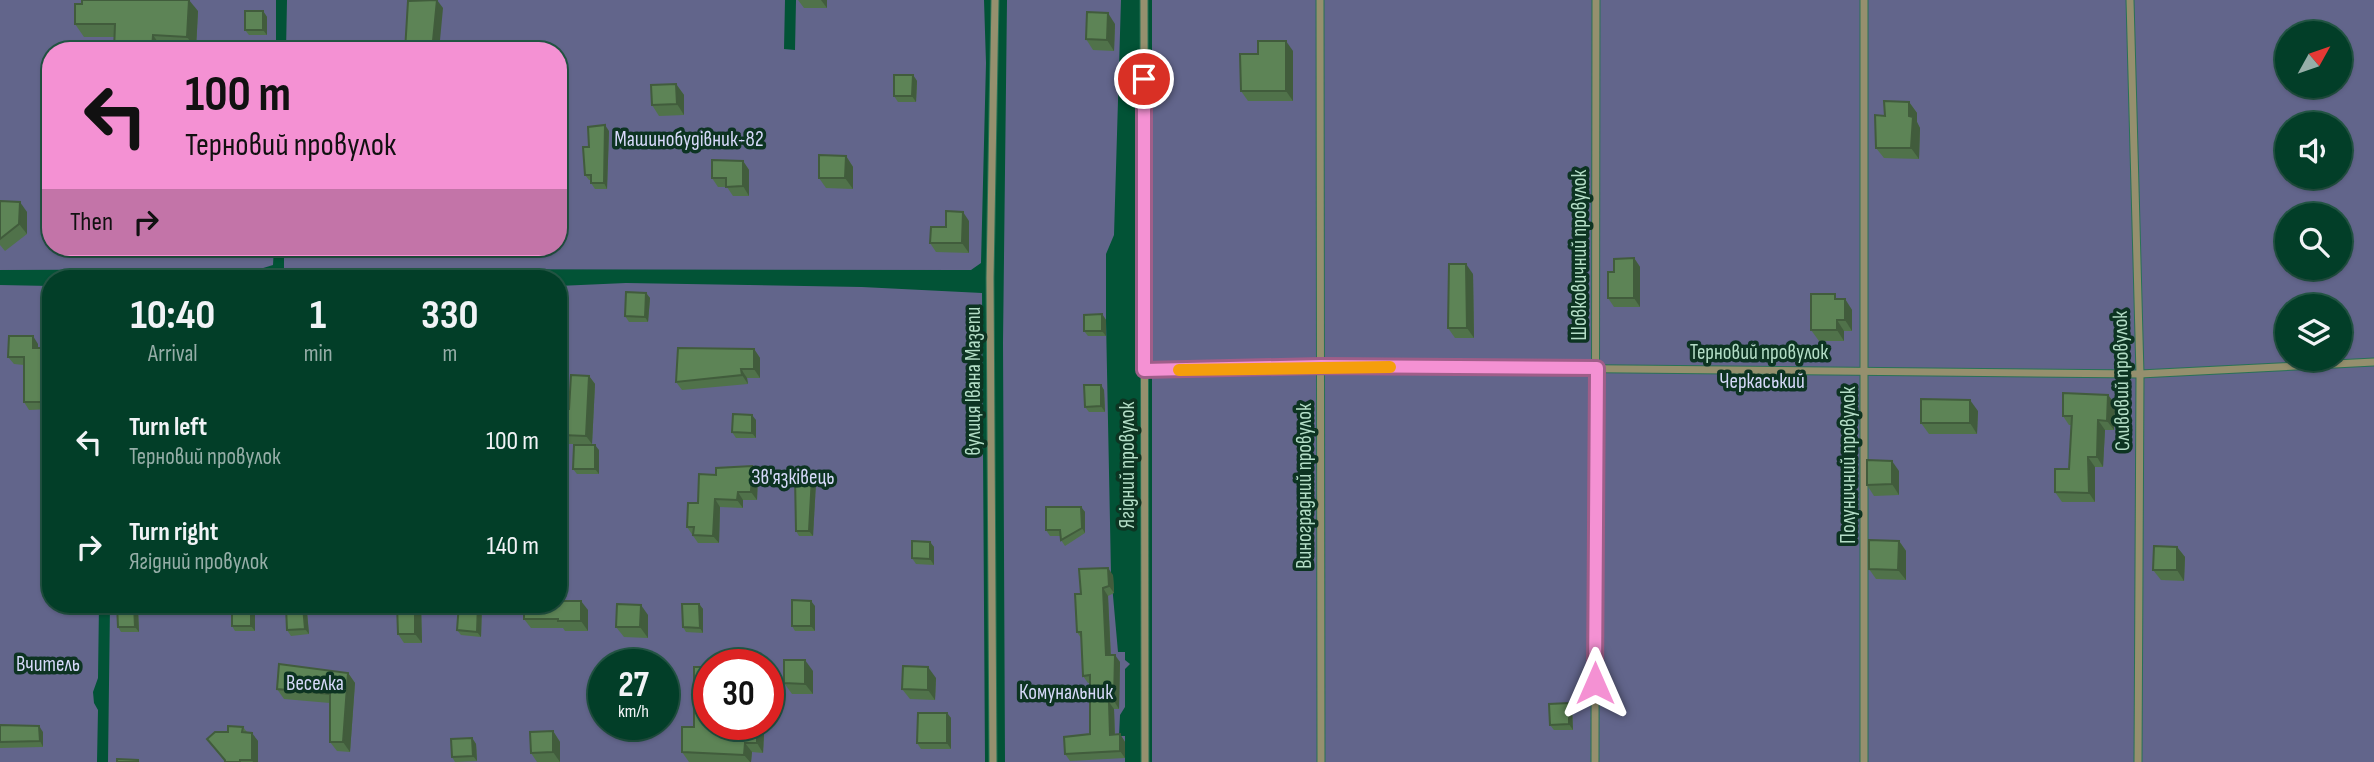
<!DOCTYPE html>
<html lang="en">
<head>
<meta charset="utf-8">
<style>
	body { margin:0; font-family:"Sofia Sans Condensed",sans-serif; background:#104934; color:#f1f3f6; height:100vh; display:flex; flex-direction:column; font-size:26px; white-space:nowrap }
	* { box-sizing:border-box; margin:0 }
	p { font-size:23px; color:#96aea8 }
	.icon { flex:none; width:38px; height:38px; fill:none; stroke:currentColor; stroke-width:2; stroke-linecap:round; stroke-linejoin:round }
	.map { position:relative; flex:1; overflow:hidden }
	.panel { position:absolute; left:42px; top:270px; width:525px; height:343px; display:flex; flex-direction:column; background:#023e28; border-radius:28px; box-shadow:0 2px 5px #0004,0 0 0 2px #235745 }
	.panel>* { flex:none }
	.guide { position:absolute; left:42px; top:42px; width:525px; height:214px; border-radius:28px; box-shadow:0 2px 5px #0004,0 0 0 2px #235745; background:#f491d3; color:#111; overflow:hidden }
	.needle { width:46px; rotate:50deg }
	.controls { position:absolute; left:2275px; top:21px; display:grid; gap:14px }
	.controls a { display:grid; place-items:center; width:77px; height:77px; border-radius:50%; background:#023e28; box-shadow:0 2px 5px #0004,0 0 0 2px #235745; font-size:35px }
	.speed { position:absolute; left:588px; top:649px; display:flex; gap:14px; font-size:35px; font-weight:700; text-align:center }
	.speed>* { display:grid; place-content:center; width:91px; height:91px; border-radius:50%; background:#023e28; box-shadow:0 2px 5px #0004,0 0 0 2px #235745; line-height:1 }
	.speed small { font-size:18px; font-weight:400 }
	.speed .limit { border:10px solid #d22; background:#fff; color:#111 }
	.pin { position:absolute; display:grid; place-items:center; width:60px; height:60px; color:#fff; margin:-30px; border:4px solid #fff; border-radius:50%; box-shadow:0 2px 7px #0007 }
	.me { position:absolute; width:77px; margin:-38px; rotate:0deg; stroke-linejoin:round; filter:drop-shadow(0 0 5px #0008) }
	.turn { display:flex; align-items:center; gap:24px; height:147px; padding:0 28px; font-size:32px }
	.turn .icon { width:91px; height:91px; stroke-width:2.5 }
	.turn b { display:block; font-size:49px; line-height:60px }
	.then { display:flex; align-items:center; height:66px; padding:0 28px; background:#0003; gap:14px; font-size:26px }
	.eta { display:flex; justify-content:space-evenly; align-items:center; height:119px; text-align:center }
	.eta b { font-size:42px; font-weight:700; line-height:49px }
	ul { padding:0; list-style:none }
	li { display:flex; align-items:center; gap:21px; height:105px; padding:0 28px }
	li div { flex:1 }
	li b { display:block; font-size:26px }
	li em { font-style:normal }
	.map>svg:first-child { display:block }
	.green { fill:#62658b; fill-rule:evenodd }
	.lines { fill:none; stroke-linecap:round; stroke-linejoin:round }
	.street-casing { stroke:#297256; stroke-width:9 }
	.street { stroke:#95906e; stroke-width:7 }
	.wall { fill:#50724a }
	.shaded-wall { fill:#415c3c }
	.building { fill:#5d8456; stroke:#415c3c; stroke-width:2 }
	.route-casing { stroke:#9f5e89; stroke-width:18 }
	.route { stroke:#f491d3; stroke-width:12 }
	.slow { stroke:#f59e0b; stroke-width:12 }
	.labels { text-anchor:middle; stroke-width:7; stroke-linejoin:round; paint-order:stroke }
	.park-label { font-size:21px; fill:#d6d9f9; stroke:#0d3422 }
	.street-label { font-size:21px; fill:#b4dec7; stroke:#0d3422 }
</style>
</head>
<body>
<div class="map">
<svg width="2374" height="762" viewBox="0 0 2374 762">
	<rect width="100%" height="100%" fill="#025336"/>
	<g class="green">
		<path d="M0,0H276V51H51V247H274L273,265L260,269L0,270Z"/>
		<path d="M287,0H785L784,49L795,50L796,0H984L986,63L981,263L971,270L284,269V247H558V51H286Z"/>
		<path d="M1007,0H1121L1114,235L1106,254V320L1111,573L1118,652H1125V660L1130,664L1125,669V707L1120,715L1119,736H1125V762H1005L1003,343Z"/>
		<path d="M1152,0H2374V762H1152ZM2287,33H2340V86H2287ZM2287,124H2340V177H2287ZM2287,215H2340V268H2287ZM2287,306H2340V359H2287Z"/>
		<path d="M626,283L862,287L982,293L985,762H108L110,604H558V286ZM604,665H663V724H604ZM709,665H768V724H709Z"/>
		<path d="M0,285L51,286V604H99L98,678L93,692L94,703L98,710L97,762H0Z"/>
	</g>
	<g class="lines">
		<g class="street-casing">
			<g id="street">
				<path d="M1144,0L1145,762"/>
				<path d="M1320,0L1321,762"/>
				<path d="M1864,0V762"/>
				<path d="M2130,0L2140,374L2138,762"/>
				<path d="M1144,370L1321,366L2140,374L2374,362"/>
				<path d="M993,762L990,278L995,0"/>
				<path d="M1595,762L1596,0"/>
			</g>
		</g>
		<use href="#street" class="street"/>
	</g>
	<g class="wall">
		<path d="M798,0H827V8H804Z"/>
		<path d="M198,11L196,49L162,48L115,37H84L75,24Z"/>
		<path d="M263,11L267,17V35H249L245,30Z"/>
		<path d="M1115,24L1114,51L1093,50L1086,39Z"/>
		<path d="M1293,51V101H1248L1241,91L1258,54Z"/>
		<path d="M913,75L917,81L916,102H898L894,96Z"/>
		<path d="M676,84L684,95V115L659,116L652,105Z"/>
		<path d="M1909,102L1917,113V122L1920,128L1919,159L1884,158L1876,148L1885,116Z"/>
		<path d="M609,131L607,189H595L591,183V180H589L585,175L589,147Z"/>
		<path d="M846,156L853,167V189L826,188L819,178Z"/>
		<path d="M743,161L749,170V196H733L727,187H718L712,178Z"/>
		<path d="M0,201L27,212V234L5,251L0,245Z"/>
		<path d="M969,221V253L936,252L930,243L946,227Z"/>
		<path d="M1634,258L1640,267V307H1614L1608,298L1614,272Z"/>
		<path d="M1473,274L1474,338H1455L1448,328Z"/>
		<path d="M646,293L650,298L648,322H629L625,316Z"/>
		<path d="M1839,299H1845L1852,310V331H1844V341H1819L1811,330Z"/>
		<path d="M1102,314L1106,320V336H1088L1084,331Z"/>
		<path d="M38,344V348H44L49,356L51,409L29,410L24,402V365L14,364L8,357Z"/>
		<path d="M754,349L760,358V378H747L748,384L682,390L676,382Z"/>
		<path d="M589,376L595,384L592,444H568L562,435L569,409Z"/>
		<path d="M1101,385L1104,390L1105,412H1089L1085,407Z"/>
		<path d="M2108,395L2115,404L2114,430H2105L2103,467H2095V502H2062L2055,492L2069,469L2071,425H2069L2063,416Z"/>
		<path d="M1978,411L1977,434H1929L1921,423Z"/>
		<path d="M756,420V438H736L732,432Z"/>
		<path d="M599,450V474H577L573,469Z"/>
		<path d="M752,466L758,474L757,500H743V508L720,507L719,543H698L687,527L698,503L716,475Z"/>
		<path d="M1899,471V495L1874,496L1867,485Z"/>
		<path d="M812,477L816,482L813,536H799L796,531Z"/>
		<path d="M1081,507L1085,512V533L1065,546L1061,540V536H1050L1046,530Z"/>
		<path d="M1899,541L1906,551V580L1876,579L1869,569Z"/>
		<path d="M930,542L934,547V565L916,564L912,558Z"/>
		<path d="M2177,547L2185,557L2184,581L2161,580L2153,570Z"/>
		<path d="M1113,575L1114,593L1108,596L1111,655L1120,662L1119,709H1114L1115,735L1120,734L1125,742V758L1070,761L1065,754L1090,734V683H1088L1083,676L1081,638L1077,632L1081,594Z"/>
		<path d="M134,604L138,609L139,632H121L118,627Z"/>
		<path d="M393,604H421L422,643H404L398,634L397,611Z"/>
		<path d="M459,604H482L481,637L461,635L457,630Z"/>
		<path d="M699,604L703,609V633L686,632L683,627Z"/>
		<path d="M815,606V631H795L792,626Z"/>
		<path d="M251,607L255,612V631H235L232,626Z"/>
		<path d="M588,610V631H565L563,628H531L524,619Z"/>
		<path d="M307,612L309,634L291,636L287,630Z"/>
		<path d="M648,615V638L624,637L616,627Z"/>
		<path d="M813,671V694H792L784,683Z"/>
		<path d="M348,673L355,683L350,752L337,751L330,742V703L284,699L277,689Z"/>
		<path d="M936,678L935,700L910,699L902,689Z"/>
		<path d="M1569,703L1572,709L1573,730H1554L1550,725Z"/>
		<path d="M947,713L951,718V749H921L917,743Z"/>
		<path d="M709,724L764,734L763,753L752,752L751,762H689L682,752L694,727Z"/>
		<path d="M0,725L43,732V747L0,748Z"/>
		<path d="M243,727L247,732L258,741V762H225L207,739Z"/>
		<path d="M553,731L560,742V762H537L531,753Z"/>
		<path d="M472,738L476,744L477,761L455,762L452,757Z"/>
	</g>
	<g class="shaded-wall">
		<path d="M189,0L198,11L196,49L187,37Z"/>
		<path d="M437,0L443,8L439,51H432Z"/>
		<path d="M821,0H827V8Z"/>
		<path d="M263,11L267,17V35L263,30Z"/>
		<path d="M1108,13L1115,24L1114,51L1107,40Z"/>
		<path d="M153,35L162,48V51H152Z"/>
		<path d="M1286,41L1293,51V101L1286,91Z"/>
		<path d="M913,75L917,81L916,102L912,96Z"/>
		<path d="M676,84L684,95V115L677,104Z"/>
		<path d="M1909,102L1917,113V122L1920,128L1919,159L1911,148L1909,116Z"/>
		<path d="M605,125L609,131L607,189L604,183Z"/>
		<path d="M846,156L853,167V189L845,178Z"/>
		<path d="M743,161L749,170V196L743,186Z"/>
		<path d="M20,202L27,212V234L19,224Z"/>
		<path d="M963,212L969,221V253L962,243Z"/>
		<path d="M1634,258L1640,267V307L1634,298Z"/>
		<path d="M1466,264L1473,274L1474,338L1467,328Z"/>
		<path d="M646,293L650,298L648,322L645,317Z"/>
		<path d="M1845,299L1852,310V331L1845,320Z"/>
		<path d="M1102,314L1106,320V336L1102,331Z"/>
		<path d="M1837,320L1844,331V341L1837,330Z"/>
		<path d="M33,336L38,344V356L33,348Z"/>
		<path d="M44,348L49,356V384L44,377Z"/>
		<path d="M754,349L760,358V378L754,369Z"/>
		<path d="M741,369L747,378L748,384L742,375Z"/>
		<path d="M589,376L595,384L592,444L586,436Z"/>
		<path d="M1101,385L1104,390L1105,412L1101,406Z"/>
		<path d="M2108,395L2115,404L2114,430L2107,421Z"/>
		<path d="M1970,400L1978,411L1977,434L1970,423Z"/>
		<path d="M752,415L756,420V438L752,433Z"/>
		<path d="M2098,420L2105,430L2103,467L2097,457Z"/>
		<path d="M595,445L599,450V474L595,469Z"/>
		<path d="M2088,457L2095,467V502L2089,493Z"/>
		<path d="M1892,461L1899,471V495L1892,484Z"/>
		<path d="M752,466L758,474L757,500L751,492Z"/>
		<path d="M812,477L816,482L813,536L809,531Z"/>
		<path d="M738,492L743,500V508L737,500Z"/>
		<path d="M715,499L720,507L719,543L713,536Z"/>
		<path d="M1081,507L1085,512V533L1082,528Z"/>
		<path d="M1899,541L1906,551V580L1898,570Z"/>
		<path d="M930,542L934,547V565L930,559Z"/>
		<path d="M2177,547L2185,557L2184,581L2177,570Z"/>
		<path d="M1108,568L1113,575L1114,593L1109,586Z"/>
		<path d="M1103,588L1108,596L1111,663L1106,655Z"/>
		<path d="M581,601L588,610V631L581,621Z"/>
		<path d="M811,601L815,606V631L811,626Z"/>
		<path d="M134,604L138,609L139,632L135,627Z"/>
		<path d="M415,604H421L422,643L415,634Z"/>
		<path d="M478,604H482L481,637L477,632Z"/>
		<path d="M699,604L703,609V633L700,628Z"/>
		<path d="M641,605L648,615V638L640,627Z"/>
		<path d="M303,606L307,612L309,634L305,629Z"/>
		<path d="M251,607L255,612V631L251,626Z"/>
		<path d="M1115,655L1120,662L1119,709L1114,701Z"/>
		<path d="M805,660L813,671V694L805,684Z"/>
		<path d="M928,667L936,678L935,700L928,690Z"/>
		<path d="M348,673L355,683L350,752L343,742Z"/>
		<path d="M1109,702L1114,709L1115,742L1110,735Z"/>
		<path d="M1569,703L1572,709L1573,730L1569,724Z"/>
		<path d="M947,713L951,718V749L947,743Z"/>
		<path d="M757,725L764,734L763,753L757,743Z"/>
		<path d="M39,726L43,732V747L40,741Z"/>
		<path d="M553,731L560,742V762L553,752Z"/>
		<path d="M252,733L258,741V762H253L252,760Z"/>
		<path d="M1120,734L1125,742V758L1120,751Z"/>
		<path d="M472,738L476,744L477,761L473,756Z"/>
		<path d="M745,743L752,752L751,762H750L744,755Z"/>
	</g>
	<g class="building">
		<path d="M82,0H189L187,37L153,35L152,51H114L115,24H75V4H82Z"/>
		<path d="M437,0L432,51H405L408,1Z"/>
		<rect x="245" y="11" width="18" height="19"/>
		<path d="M1087,12L1108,13L1107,40L1086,39Z"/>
		<path d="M1258,41H1286V91H1241L1240,54H1258Z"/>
		<path d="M894,75H913L912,96H894Z"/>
		<path d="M676,84L677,104L652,105L651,85Z"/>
		<path d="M1884,101L1909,102V116L1913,117L1911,148H1876L1875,115L1885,116Z"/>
		<path d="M605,125L604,183H591V175H585L583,147H589L588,127Z"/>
		<path d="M819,155L846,156L845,178H819Z"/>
		<path d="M712,160L743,161V186L726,187V178H712Z"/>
		<path d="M0,201L20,202L19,224L0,239Z"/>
		<path d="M946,211L963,212L962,243H930L931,227H946Z"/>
		<path d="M1634,258V298H1608V272H1614V259Z"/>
		<path d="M1449,264H1466L1467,328H1448Z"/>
		<path d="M626,292L646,293L645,317L625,316Z"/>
		<path d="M1811,294H1835V299H1845V320H1837V330H1811Z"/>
		<path d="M1102,314V331H1084V315Z"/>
		<path d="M9,336H33V348H44V377H51V402H24V357H8Z"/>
		<path d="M678,348L754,349V369H741L742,375L676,382Z"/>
		<path d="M571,375L589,376L586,436L562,435V409H569Z"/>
		<path d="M1084,385H1101V406L1085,407Z"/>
		<path d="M2063,393L2108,395L2107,421L2098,420L2097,457H2088L2089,493L2055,492V469H2069L2072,416H2063Z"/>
		<path d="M1921,399L1970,400V423H1921Z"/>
		<path d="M733,414L752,415V433L732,432Z"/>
		<path d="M574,445H595V469H573Z"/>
		<path d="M1867,460L1892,461V484L1867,485Z"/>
		<path d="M752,466L751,492H738L737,500L715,499L713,536L693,535L694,527H687L688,503H698L699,474L716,475V468Z"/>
		<path d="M795,476L812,477L809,531H796Z"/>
		<path d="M1046,507H1081L1082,528L1061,540L1060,530H1046Z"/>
		<path d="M1869,540L1899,541L1898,570L1869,569Z"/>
		<path d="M912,541L930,542V559L912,558Z"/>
		<path d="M2154,546L2177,547V570H2153Z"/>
		<path d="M1108,568L1109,586L1103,588L1106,655H1115L1114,701L1109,702L1110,735L1120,734V751L1065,754L1064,737L1090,734V675L1083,676L1081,632H1077L1075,594H1081L1079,569Z"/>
		<path d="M792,600L811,601V626H792Z"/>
		<path d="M558,601H581V621H558V619H524V604H558Z"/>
		<path d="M117,604H134L135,627H118Z"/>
		<path d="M397,604H415V634H398Z"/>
		<path d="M459,604H478L477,632L457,630Z"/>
		<path d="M617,604L641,605L640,627H616Z"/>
		<path d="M682,604H699L700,628L683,627Z"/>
		<path d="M303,606L305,629L287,630L286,607Z"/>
		<rect x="232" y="607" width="19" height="19"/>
		<rect x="725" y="659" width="22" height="6"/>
		<path d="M784,660H805V684L784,683Z"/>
		<path d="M279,664L348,673L343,742H330V694L277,689Z"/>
		<path d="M903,666L928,667V690L902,689Z"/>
		<path d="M694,667H709V724L757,725V743H745L744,755L682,752V727H694Z"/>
		<path d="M1569,703V724L1550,725L1549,704Z"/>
		<path d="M918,713H947V743H917Z"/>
		<path d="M0,725L39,726L40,741L0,742Z"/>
		<path d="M228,726L243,727L242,732L252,733V760H240V762H225V760L207,739L215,732H228Z"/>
		<path d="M553,731V752L531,753L530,732Z"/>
		<path d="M472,738L473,756L452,757L451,739Z"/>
		<path d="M117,759L138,760V762H117Z"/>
	</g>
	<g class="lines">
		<g class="route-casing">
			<path id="route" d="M1144,79V370L1321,366L1597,368L1595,683"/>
		</g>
		<use href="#route" class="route"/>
		<path class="slow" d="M1179,370L1390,367"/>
	</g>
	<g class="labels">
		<g class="park-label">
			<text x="689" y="146">Машинобудівник-82</text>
			<text x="1762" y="388">Черкаський</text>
			<text x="793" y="484">Зв'язківець</text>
			<text x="48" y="671">Вчитель</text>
			<text x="315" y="690">Веселка</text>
			<text x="1066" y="699">Комунальник</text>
		</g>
		<g class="street-label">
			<text transform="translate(1579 255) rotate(-90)" y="7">Шовковичний провулок</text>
			<text x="1759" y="359">Терновий провулок</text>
			<text transform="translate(973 381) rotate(-90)" y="7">вулиця Івана Мазепи</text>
			<text transform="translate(2121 381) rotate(-91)" y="7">Сливовий провулок</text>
			<text transform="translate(1127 465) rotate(-90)" y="7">Ягідний провулок</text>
			<text transform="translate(1848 465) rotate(-90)" y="7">Полуничний провулок</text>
			<text transform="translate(1304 486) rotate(-90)" y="7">Виноградний провулок</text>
		</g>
	</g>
</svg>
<div class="controls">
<a><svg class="needle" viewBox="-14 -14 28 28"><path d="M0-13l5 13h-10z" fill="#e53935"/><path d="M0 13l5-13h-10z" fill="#96aea8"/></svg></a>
<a><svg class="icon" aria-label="sound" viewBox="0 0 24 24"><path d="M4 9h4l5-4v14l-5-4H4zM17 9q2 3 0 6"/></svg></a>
<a><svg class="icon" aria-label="search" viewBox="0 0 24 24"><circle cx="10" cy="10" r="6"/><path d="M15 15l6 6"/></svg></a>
<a><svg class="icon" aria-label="layers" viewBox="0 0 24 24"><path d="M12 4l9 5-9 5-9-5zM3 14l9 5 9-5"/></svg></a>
</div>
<div class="speed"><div>27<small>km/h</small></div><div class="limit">30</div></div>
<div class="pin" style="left:1144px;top:79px;background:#d93025"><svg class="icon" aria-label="arrive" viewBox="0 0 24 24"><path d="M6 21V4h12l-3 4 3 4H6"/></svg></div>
<svg class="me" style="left:1595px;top:683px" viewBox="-20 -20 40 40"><path d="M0-17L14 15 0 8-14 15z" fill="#f491d3" stroke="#fff" stroke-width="4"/></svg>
<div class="guide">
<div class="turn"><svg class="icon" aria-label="left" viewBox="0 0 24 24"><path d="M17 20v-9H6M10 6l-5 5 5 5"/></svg><div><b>100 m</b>Терновий провулок</div></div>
<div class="then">Then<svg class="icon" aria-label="right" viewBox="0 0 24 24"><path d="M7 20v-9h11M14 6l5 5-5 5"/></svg></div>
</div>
<section class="panel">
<div class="eta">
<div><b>10:40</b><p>Arrival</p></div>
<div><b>1</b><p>min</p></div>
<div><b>330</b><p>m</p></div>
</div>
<ul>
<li><svg class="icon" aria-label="left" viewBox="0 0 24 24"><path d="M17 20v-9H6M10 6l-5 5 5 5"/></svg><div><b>Turn left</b><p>Терновий провулок</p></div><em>100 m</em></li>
<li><svg class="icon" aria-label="right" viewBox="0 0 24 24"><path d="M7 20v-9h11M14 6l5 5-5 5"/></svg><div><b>Turn right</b><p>Ягідний провулок</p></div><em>140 m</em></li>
</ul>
</section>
</div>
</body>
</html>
